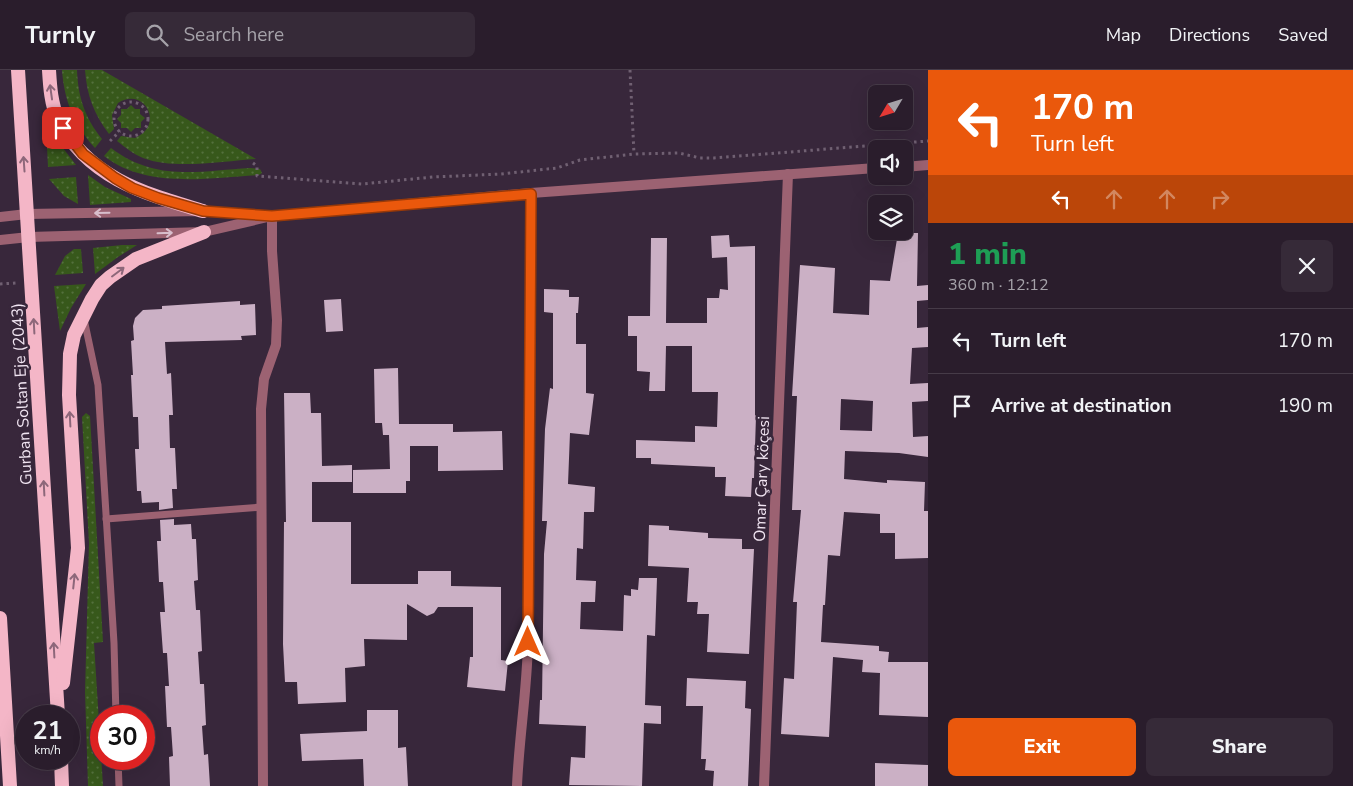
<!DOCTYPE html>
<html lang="en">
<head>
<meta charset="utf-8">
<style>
	body { margin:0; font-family:"Nunito Sans",sans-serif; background:#362a38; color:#f1f3f6; height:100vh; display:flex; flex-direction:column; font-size:19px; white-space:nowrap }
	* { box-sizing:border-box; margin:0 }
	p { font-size:16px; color:#a5a2a9 }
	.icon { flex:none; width:28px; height:28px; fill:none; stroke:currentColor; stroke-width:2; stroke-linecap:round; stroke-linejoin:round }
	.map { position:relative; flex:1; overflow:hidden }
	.side { display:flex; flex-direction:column; background:#2a1d2c; width:425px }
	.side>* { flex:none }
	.guide { background:#ea580c; color:#fff; overflow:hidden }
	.needle { width:32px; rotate:232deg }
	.buttons { position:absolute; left:868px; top:15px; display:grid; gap:10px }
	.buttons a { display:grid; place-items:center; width:45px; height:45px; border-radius:8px; background:#2a1d2c; box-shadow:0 5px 20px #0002,0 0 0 1px #463b48; font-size:25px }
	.speed { position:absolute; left:15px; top:635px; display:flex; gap:10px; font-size:25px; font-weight:700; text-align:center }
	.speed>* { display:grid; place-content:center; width:65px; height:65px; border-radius:50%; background:#2a1d2c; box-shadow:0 5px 20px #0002,0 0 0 1px #463b48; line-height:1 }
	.speed small { font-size:12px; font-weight:400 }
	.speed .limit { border:8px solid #d22; background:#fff; color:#111 }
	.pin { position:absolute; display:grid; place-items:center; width:42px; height:42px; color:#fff; margin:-21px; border-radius:10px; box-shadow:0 2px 8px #0006 }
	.me { position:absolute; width:55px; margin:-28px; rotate:0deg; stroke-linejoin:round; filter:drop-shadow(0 0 4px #0008) }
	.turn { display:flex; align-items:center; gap:18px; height:105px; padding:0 20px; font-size:22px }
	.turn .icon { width:65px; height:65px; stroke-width:2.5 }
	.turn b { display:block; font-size:35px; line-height:42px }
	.lanes { display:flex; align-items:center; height:48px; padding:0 20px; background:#0003; justify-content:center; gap:25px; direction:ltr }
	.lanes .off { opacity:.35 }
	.round { display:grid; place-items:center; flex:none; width:52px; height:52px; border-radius:8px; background:#362a38 }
	.summary { display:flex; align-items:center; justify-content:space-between; height:85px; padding:0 20px }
	h1 { font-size:30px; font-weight:800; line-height:38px; color:#1e9e55 }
	.action { display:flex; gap:10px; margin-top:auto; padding:10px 20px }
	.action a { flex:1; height:58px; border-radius:8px; background:#ea580c; color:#fff; font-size:20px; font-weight:800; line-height:58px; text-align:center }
	.action a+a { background:#362a38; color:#f1f3f6 }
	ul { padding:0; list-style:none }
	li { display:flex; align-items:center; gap:15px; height:65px; padding:0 20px; border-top:1px solid #463b48 }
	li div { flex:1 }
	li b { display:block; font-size:19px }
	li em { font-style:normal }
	header { display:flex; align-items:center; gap:30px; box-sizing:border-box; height:70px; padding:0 25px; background:#2a1d2c; border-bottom:1px solid #463b48 }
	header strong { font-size:24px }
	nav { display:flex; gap:28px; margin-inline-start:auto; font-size:18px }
	.search { width:350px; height:45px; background:#362a38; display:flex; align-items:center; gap:12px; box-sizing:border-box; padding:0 18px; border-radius:8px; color:#a5a2a9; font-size:19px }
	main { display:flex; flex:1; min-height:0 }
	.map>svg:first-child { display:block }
	.grass { fill:url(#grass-dots) }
	.building { fill:#cbb0c5; fill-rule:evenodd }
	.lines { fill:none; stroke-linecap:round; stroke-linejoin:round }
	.path { stroke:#706072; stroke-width:3; stroke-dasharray:2.5 4; stroke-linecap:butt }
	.service { stroke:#9c6272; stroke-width:7 }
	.minor { stroke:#9c6272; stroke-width:10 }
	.tertiary { stroke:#9c6272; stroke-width:10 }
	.trunk { stroke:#f4b6c7; stroke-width:14 }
	.oneway { stroke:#8d677a }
	.oneway2 { stroke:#d8becc }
	.route-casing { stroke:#983908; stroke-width:12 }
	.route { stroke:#ea580c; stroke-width:9 }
	.labels { text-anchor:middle; stroke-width:5; stroke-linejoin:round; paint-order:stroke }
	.street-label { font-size:16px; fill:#f1e5f2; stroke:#38273b }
</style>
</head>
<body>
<header>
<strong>Turnly</strong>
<div class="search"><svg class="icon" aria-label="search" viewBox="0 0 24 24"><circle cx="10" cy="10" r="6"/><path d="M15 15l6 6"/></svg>Search here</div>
<nav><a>Map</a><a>Directions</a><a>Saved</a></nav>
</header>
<main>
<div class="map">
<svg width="928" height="716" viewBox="0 0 928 716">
	<defs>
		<pattern id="grass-dots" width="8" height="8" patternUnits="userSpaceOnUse" patternTransform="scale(1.25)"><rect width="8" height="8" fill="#37581b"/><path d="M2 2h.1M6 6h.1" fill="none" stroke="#54703d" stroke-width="1.8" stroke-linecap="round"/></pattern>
	</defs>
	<rect width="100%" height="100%" fill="#38273b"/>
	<g class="grass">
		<path d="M62,0H77C78,27 85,48 102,69L95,78C74,55 64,30 62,0Z"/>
		<path d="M85,0H102L256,89C223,91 175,100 143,88C133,84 125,77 117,71L121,66L135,68C165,56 145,16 118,33L112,45L114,59L109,64C94,44 87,26 85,0Z"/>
		<path d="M131,35L135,39H140V44L145,48L141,52V58H135L131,62L127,58H121V53L117,49L121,45V39H127Z"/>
		<path d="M46,56L76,95L48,97Z"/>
		<path d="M111,78C156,112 199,101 250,98L260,99L262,103L259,105C208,108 146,119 104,86Z"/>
		<path d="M88,105L105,117L131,129V132L90,135Z"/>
		<path d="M76,107L78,134L64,126L49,109Z"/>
		<path d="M122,175H137L118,187L95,204L93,178Z"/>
		<path d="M74,179H81L83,203L55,205L65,186Z"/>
		<path d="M86,214L71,238L60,261L54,216Z"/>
		<path d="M86,343L90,346L103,572L94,573L103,716H88L85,622L89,473L82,347Z"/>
	</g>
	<g class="building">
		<path d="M905,163H918L917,216L928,215V230L917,231V258L928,257V277L912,278L910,314L928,313V331L912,332L913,367L928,366V387L899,383L845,381L844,409L887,413V410L925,412L924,441H928V488L895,489V463H880V444L844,442L840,486L828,485L825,535H823L821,572L879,576V581L889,582L888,592H928V647L879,645L880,603L862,602L863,590L833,587L829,667L781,664L784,608L794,609L797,532H793L801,440H792L797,326H792L800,195L835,198L833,243L869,245L870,210L890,211L897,169H905ZM841,329L873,331L872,361L840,360Z"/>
		<path d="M729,165L730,177L755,176V345L756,346L754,408H752L751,427L725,426L726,407H715V397L651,394V388H636V370L695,372V356L717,357L718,322H692V276H666L665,321H649L650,302L637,301V266H628V246H650L651,168H667L666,253H707V228H719L720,219L728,220L727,187L712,188L711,166Z"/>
		<path d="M544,219L569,220V227H579L578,243H576V274H586V323L594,324L589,365L570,363L568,414L595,417L594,442H584L583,479L577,478L576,510L596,511L595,532H581L580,559L623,561L624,525L631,526V519L638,520L639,508H657L655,566L647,565L645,635L661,636V654L644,653L642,716L569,715L571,687L585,688L586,656L539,654L540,630H542L544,484L547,451H542L545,359L550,318L553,319V243L544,242Z"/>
		<path d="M341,229L343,261L326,262L324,230Z"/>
		<path d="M240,231V235L255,234L256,265L241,266L242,270L165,272L167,304L171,303L173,345H169L170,378H175L177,419H172L173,438L159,440V432L142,433L141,421H137L135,379H139L138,347H133L131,305H133L131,271L134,270L133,256L135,248L143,240L162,239V236Z"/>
		<path d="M398,298L399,354H453V362L502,361L503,400L438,401V376H410V411H406V423H353V400L390,399L389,365H383L382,353H375L374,299Z"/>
		<path d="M284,323H310L311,343H321L322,396L352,395V412H312V452H351V514H418V501H451V516L501,517V590L508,591L505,621L467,617L470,587H473V537H438L434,543L427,546L407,534V570L364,569L365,596L345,598L346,632L298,634L297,612H285L283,574L284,452H286Z"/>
		<path d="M174,449V455L191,454L192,469H196L198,510L194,511L196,540H200L202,581L198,582L200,614H204L206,655L202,656L204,685L208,684L210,716H170L169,687L173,686L171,657H167L165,616H169L167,583H163L160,542H165L163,512H159L157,471H161L160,450Z"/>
		<path d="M649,455L669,456V460L708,463V468L742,469V479H754L749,584L707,582L709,544H697L698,532H687L689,498L648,496Z"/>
		<path d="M687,608L746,611L745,638L751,639L748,716H713L714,701L705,700L706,689H701L703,636H686Z"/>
		<path d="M367,640H398V678L406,677L408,716H364L363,689L302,691L300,664L367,661Z"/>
		<path d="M875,693L928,695V716H875Z"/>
	</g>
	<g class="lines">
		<g class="path">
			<path d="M630,0L634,84"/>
			<circle cx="131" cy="49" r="17"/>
			<path d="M110,71L120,61"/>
			<path d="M253,93L257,96V106L362,114L433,107L501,104L557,98L580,90L634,84L679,83L700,88H714L928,71"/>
			<path d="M0,214L16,213"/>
		</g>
		<g class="service">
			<path d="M84,249L98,315L114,573L116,646"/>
			<path d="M106,449L262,437"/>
			<path d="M118,689L119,716"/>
		</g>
		<g class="minor">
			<path d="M263,716L261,339L264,309L276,275L277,250L272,181V146"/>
			<path d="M517,716C519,668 527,621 528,572L531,123"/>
			<path d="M764,716L788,104"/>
		</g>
		<g class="tertiary">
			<path d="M904,97L928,95"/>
			<path d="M0,147L27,144L203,141L261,145"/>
			<path d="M0,170L29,167L204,162L272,146L531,123L876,98"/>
		</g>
		<g class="trunk">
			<path d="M18,0L58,646"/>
			<path d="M49,0C50,16 51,34 58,49C87,108 146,124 203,141"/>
			<path d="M0,548L10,716"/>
			<path d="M63,613L78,478L69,325L70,284L74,265L92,229L101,215L110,207L136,189L204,162"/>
			<path d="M61,689L62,716"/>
		</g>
	</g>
	<defs><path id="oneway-shaft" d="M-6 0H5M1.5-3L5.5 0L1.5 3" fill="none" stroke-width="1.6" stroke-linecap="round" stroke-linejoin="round" transform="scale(1.25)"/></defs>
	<g class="oneway">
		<use href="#oneway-shaft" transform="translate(51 22) rotate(-98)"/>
		<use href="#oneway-shaft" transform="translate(24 94) rotate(-94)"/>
		<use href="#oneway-shaft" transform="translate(118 202) rotate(-37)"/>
		<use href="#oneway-shaft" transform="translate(34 256) rotate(-93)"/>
		<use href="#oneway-shaft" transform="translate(70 349) rotate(-93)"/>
		<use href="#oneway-shaft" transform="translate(44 418) rotate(-93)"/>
		<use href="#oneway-shaft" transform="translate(74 511) rotate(-84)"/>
		<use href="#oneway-shaft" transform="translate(54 580) rotate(-93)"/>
	</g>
	<g class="oneway2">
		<use href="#oneway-shaft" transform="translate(102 143) rotate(179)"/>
		<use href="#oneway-shaft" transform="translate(165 163) rotate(-2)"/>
	</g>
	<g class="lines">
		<g class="route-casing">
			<path id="route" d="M63,58L83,84L115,108L132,118L158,128L203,141L272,146L531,124L528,572"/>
		</g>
		<use href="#route" class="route"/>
	</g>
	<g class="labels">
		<g class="street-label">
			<text transform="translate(21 324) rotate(-93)" y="6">Gurban Soltan Eje (2043)</text>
			<text transform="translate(761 409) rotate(-88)" y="6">Omar Çary köçesi</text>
		</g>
	</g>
</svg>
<div class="buttons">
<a><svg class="needle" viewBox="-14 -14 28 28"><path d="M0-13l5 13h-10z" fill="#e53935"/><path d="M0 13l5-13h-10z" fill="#a5a2a9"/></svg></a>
<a><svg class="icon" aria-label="sound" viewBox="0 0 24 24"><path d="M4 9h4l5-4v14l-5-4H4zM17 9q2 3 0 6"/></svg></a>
<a><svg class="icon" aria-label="layers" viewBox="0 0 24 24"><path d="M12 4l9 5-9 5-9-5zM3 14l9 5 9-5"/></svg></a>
</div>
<div class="speed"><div>21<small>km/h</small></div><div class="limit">30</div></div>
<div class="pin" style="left:63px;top:58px;background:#d93025"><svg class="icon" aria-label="arrive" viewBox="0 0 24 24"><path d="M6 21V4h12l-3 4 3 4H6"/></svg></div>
<svg class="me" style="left:528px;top:572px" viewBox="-20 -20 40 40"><path d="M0-17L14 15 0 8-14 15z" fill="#ea580c" stroke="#fff" stroke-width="4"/></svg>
</div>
<section class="side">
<div class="guide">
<div class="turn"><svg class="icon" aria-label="left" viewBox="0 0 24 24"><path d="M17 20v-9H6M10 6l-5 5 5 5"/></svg><div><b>170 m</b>Turn left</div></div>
<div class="lanes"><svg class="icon" aria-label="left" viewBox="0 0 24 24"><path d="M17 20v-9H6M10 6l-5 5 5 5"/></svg><svg class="icon off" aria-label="ahead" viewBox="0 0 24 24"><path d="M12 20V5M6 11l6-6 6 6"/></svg><svg class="icon off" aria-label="ahead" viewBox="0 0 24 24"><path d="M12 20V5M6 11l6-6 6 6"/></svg><svg class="icon off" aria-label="right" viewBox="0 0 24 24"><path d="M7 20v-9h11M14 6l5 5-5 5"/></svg></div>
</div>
<div class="summary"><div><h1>1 min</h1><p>360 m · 12:12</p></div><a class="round"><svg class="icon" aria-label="close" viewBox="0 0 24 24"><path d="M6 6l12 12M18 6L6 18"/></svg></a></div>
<ul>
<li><svg class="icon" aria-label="left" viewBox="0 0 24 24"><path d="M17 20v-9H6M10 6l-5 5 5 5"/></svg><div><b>Turn left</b></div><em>170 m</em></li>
<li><svg class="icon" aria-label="arrive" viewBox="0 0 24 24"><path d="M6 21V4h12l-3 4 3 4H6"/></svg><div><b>Arrive at destination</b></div><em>190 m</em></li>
</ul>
<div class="action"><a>Exit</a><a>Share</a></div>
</section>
</main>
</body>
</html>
